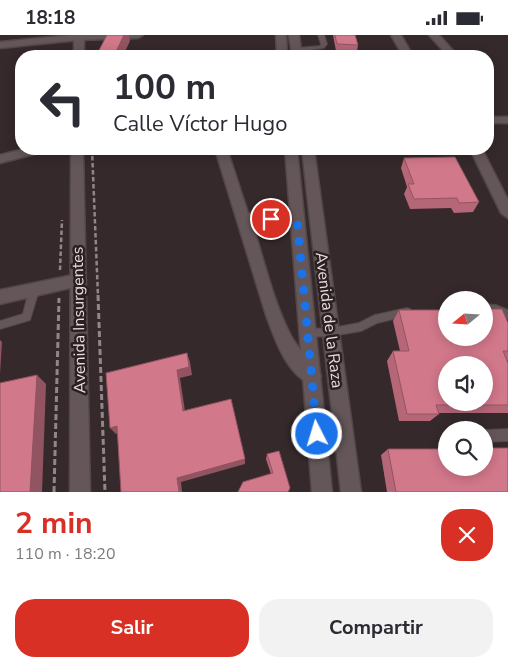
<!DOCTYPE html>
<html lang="es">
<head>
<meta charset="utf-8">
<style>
	body { margin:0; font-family:"Nunito Sans",sans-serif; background:#f2f2f3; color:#2b2b33; height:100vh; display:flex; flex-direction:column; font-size:19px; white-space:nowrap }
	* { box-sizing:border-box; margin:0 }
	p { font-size:16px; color:#7c7c81 }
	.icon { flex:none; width:28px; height:28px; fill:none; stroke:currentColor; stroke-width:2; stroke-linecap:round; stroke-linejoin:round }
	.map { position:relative; height:457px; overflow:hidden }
	.sheet { display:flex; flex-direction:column; background:#fff; flex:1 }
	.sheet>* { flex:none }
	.hud { position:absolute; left:15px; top:15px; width:479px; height:105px; border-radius:20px; box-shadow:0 2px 12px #0003; background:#fff; color:#2b2b33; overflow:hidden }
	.needle { width:32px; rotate:252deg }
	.fabs { position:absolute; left:438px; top:256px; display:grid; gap:10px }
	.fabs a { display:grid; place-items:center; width:55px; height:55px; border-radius:50%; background:#fff; box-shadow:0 2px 12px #0003; font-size:25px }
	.pin { position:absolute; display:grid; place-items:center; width:42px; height:42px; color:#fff; margin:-21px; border:2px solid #fff; border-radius:50%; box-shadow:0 1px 5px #0007 }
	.me { position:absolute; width:55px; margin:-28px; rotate:355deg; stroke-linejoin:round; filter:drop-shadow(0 0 4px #0008) }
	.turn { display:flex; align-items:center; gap:18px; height:105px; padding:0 15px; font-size:22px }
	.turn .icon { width:65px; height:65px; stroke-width:2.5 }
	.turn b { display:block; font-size:35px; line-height:42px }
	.round { display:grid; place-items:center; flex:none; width:52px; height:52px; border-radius:20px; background:#f2f2f3 }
	.headline { display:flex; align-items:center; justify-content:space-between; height:85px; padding:0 15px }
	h1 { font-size:30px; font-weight:700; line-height:38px; color:#d93025 }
	.cta { display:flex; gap:10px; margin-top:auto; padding:10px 15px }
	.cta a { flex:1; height:58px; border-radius:20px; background:#d93025; color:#fff; font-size:20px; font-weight:700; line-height:58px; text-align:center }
	.cta a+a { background:#f2f2f3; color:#2b2b33 }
	.status { display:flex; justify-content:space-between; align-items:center; height:35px; padding:0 25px; background:#fff; direction:ltr }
	.status svg { height:14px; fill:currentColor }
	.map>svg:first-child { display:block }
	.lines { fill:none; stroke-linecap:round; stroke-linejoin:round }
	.service-casing { stroke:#514648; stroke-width:2 }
	.minor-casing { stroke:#514648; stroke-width:3 }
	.tertiary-casing { stroke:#514648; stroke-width:3 }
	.secondary-casing { stroke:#514648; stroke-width:3 }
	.path-far1 { stroke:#918788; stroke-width:2.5; stroke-dasharray:4.5 2.5; stroke-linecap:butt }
	.path { stroke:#918788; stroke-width:3; stroke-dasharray:6 3; stroke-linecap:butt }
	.service { fill:#655759; fill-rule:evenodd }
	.minor { fill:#655759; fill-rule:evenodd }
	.tertiary { fill:#655759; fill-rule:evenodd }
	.secondary { fill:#655759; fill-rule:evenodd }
	.wall { fill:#b56778 }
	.shaded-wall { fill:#935461 }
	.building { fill:#d2788b; stroke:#935461; fill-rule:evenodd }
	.route { stroke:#1a73e8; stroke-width:9; stroke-dasharray:0 16.2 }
	.labels { text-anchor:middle; stroke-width:5; stroke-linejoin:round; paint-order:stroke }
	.street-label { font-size:16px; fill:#e6dedf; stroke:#2b1f21 }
</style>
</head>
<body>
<div class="status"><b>18:18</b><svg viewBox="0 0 49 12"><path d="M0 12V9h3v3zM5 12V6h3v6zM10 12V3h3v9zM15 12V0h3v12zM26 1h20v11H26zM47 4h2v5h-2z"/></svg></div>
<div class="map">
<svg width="508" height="457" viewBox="0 0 508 457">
	<rect width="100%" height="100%" fill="#35292b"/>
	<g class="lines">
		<g class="service-casing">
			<g id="service">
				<path d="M318,0H324L327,9L324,13L296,17L293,15L296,13L320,11L321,9Z"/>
				<path d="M34,251L37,252L39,255L30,285L0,294V286L23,279L29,255L31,252Z"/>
				<path d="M484,269L496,270L508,275V284L495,278L484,277Z"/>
				<path d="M407,273L410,274L412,277L410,280L377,288L361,296L332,301L309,302L306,301L304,298L306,295L309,294L332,293L359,288L375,280Z"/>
				<path d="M508,394V406L484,407V395Z"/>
			</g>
		</g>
		<g class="minor-casing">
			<g id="minor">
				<path d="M72,0H143L138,3L79,5L0,13V7Z"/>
				<path d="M391,0H401L413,21H403Z"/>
				<path d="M429,0H439L458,21H448Z"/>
				<rect x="488" y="82" width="20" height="6"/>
				<path d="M24,114H44L42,117L0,128V120Z"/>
				<path d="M215,114H227L248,178L297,179L304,184L297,189L252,188C264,225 273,266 291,301C299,316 316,329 321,341L318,347L312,350C286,339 275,304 266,280Z"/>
				<path d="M470,114H482L508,165V183L501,178Z"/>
				<path d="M78,239L83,240L86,245L83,250L0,269V255Z"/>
			</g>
		</g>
		<g class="tertiary-casing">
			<g id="tertiary">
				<rect x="74" y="0" width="10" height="21"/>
				<path d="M71,114H83L90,457H70Z"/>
			</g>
		</g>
		<g class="secondary-casing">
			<g id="secondary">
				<path d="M276,0H286L287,21H277Z"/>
				<path d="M289,0H299L302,21H292Z"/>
				<path d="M285,114H297L332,457H312Z"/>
				<path d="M302,114H314L361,457H341Z"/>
			</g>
		</g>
		<g class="path-far1">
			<path d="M92,114L98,261"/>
			<path d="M60,235L62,185"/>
		</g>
		<g class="path">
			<path d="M98,260L105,457"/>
			<path d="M54,457L59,263"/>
		</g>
		<use href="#service" class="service"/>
		<use href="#minor" class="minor"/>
		<use href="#tertiary" class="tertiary"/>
		<use href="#secondary" class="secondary"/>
	</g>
	<g class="wall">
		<path d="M333,0H355L358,10L357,16H336Z"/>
		<path d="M404,123L479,167L473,177L454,178L451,173L410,174L404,159L407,152L401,133Z"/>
		<path d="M399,275L508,288V325L507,326L508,328V378H438L439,379L430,386H399L387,326L393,316H400L393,286Z"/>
		<path d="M388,414L508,457H387L381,420Z"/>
		<path d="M267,419L290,453L271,439L266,424Z"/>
	</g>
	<g class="shaded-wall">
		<path d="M124,0H129L130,6L123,21H114Z"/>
		<path d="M0,305L2,307L0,339Z"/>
		<path d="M187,318L190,327L192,340L180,343L186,383L183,376L177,335Z"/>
		<path d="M37,340L46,349L42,457H30Z"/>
		<path d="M117,391L123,397L116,399L110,393Z"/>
		<path d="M245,424V429L181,447L182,457H179L177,443Z"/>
	</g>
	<g class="building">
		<path d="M107,0H124L114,21H96Z"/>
		<path d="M335,0H355L358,10L337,9Z"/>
		<path d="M455,122L479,167L459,168L457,163L414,164L408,149H414L404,123Z"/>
		<path d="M484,274H502L508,288V316H503L508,328V370H436L439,379H407L393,316H409L399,275H446V302H484ZM446,330H484V368H446Z"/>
		<path d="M187,318L189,332L177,335L183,376L231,364L245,424L177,443L179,457H121L117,391L110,393L106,338Z"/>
		<path d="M37,340L30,457H0V348Z"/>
		<path d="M484,413H508V457H396L388,414H446V432H484Z"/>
		<path d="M279,416L290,453L288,457H238L243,447L273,438L267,419Z"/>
	</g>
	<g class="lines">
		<path class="route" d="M271,184H297L317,399"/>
	</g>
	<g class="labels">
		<g class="street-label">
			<text transform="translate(78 285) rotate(-91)" y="6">Avenida Insurgentes</text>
			<text transform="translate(330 285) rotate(83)" y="6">Avenida de la Raza</text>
		</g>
	</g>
</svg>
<div class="fabs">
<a><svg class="needle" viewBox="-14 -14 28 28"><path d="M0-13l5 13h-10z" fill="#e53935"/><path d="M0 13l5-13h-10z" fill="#7c7c81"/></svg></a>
<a><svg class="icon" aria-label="sound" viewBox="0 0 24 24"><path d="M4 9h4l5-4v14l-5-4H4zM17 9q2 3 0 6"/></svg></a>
<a><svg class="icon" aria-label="search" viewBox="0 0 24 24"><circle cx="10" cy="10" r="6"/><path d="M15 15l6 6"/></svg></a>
</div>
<div class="pin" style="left:271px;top:184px;background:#d93025"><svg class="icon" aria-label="arrive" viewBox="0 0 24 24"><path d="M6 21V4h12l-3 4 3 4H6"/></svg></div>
<svg class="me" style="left:317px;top:399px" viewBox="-20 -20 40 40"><circle r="17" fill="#1a73e8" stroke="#fff" stroke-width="3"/><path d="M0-11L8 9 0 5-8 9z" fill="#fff"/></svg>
<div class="hud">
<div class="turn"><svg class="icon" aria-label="left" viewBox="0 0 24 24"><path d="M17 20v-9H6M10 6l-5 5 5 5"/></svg><div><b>100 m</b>Calle Víctor Hugo</div></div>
</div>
</div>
<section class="sheet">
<div class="headline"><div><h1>2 min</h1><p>110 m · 18:20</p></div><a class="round" style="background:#d93025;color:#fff"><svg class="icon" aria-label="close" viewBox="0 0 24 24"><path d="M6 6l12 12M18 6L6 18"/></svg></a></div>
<div class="cta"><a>Salir</a><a>Compartir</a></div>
</section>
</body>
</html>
